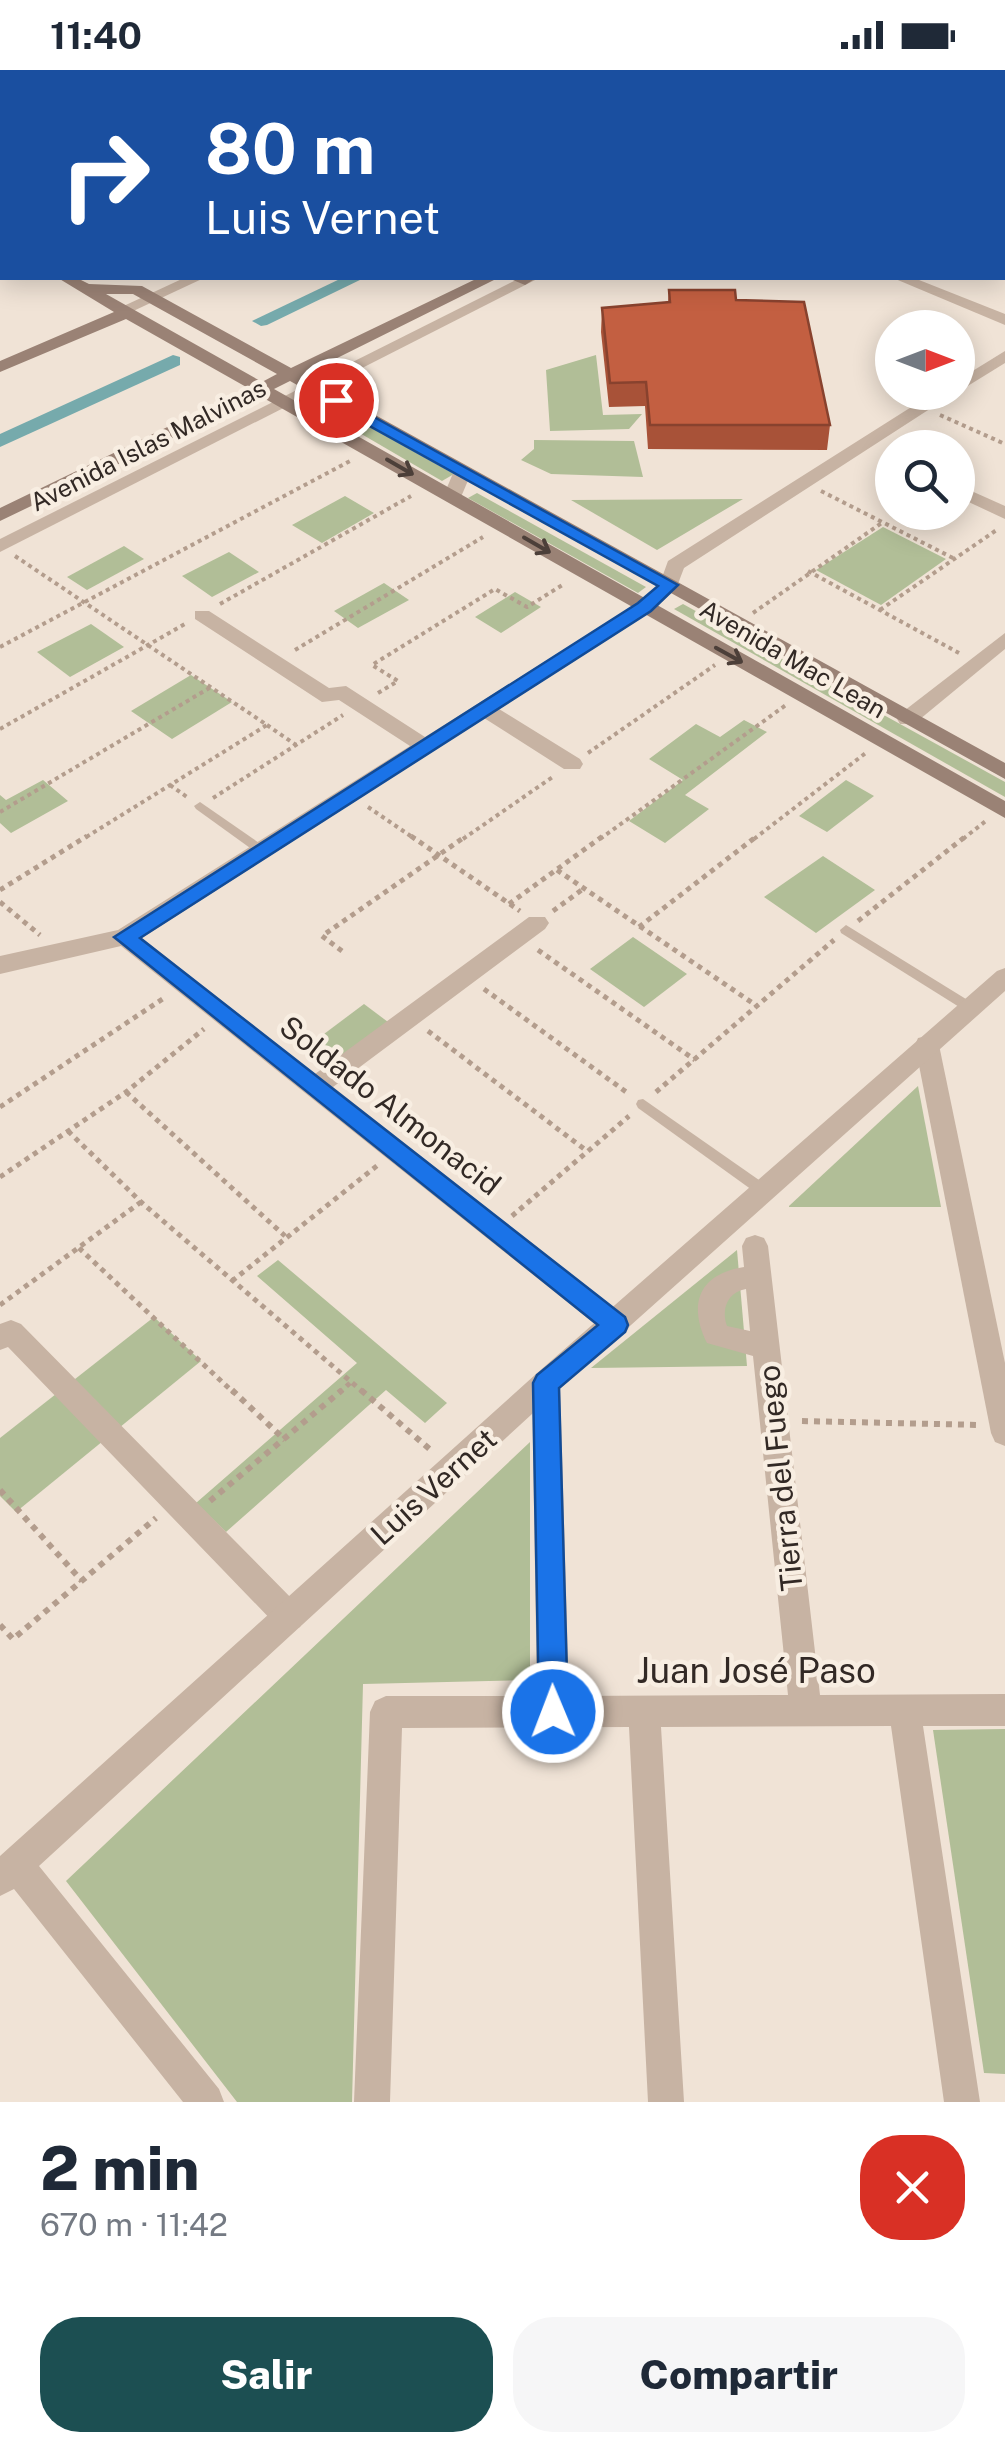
<!DOCTYPE html>
<html lang="es">
<head>
<meta charset="utf-8">
<style>
	body { margin:0; font-family:"Public Sans",sans-serif; background:#f6f6f7; color:#1f2937; height:100vh; display:flex; flex-direction:column; font-size:38px; white-space:nowrap }
	* { box-sizing:border-box; margin:0 }
	p { font-size:32px; color:#747a83 }
	.icon { flex:none; width:55px; height:55px; fill:none; stroke:currentColor; stroke-width:2; stroke-linecap:round; stroke-linejoin:round }
	.map { position:relative; height:2032px; overflow:hidden }
	.details { display:flex; flex-direction:column; background:#fff; flex:1 }
	.details>* { flex:none }
	.top-card { position:absolute; left:0px; top:0px; width:1005px; height:210px; box-shadow:0 5px 25px #0003; background:#1a4fa0; color:#fff; overflow:hidden }
	.needle { width:65px; rotate:90deg }
	.fabs { position:absolute; left:875px; top:240px; display:grid; gap:20px }
	.fabs a { display:grid; place-items:center; width:100px; height:100px; border-radius:50%; background:#fff; box-shadow:0 5px 25px #0003; font-size:50px }
	.pin { position:absolute; display:grid; place-items:center; width:85px; height:85px; color:#fff; margin:-42px; border:5px solid #fff; border-radius:50%; box-shadow:0 2px 10px #0007 }
	.me { position:absolute; width:110px; margin:-55px; rotate:359deg; stroke-linejoin:round; filter:drop-shadow(0 0 8px #0008) }
	.turn { display:flex; align-items:center; gap:35px; height:210px; padding:0 40px; font-size:45px }
	.turn .icon { width:130px; height:130px; stroke-width:2.5 }
	.turn b { display:block; font-size:70px; line-height:85px }
	.round { display:grid; place-items:center; flex:none; width:105px; height:105px; border-radius:40px; background:#f6f6f7 }
	.headline { display:flex; align-items:center; justify-content:space-between; height:170px; padding:0 40px }
	h1 { font-size:60px; font-weight:800; line-height:75px }
	.action { display:flex; gap:20px; margin-top:auto; padding:20px 40px }
	.action a { flex:1; height:115px; border-radius:40px; background:#1c4f52; color:#fff; font-size:40px; font-weight:800; line-height:115px; text-align:center }
	.action a+a { background:#f6f6f7; color:#1f2937 }
	.status { display:flex; justify-content:space-between; align-items:center; height:70px; padding:0 50px; background:#fff; direction:ltr }
	.status svg { height:28px; fill:currentColor }
	.map>svg:first-child { display:block }
	.green { fill:#b1be97 }
	.lines { fill:none; stroke-linecap:round; stroke-linejoin:round }
	.canal { fill:#76aaac; fill-rule:evenodd }
	.path-far2 { stroke:#b39d8d; stroke-width:4; stroke-dasharray:4 4; stroke-linecap:butt }
	.path-far1 { stroke:#b39d8d; stroke-width:5; stroke-dasharray:5 5; stroke-linecap:butt }
	.path { stroke:#b39d8d; stroke-width:6; stroke-dasharray:6 6; stroke-linecap:butt }
	.service { fill:#c7b3a3; fill-rule:evenodd }
	.minor { fill:#c7b3a3; fill-rule:evenodd }
	.tertiary { fill:#c7b3a3; fill-rule:evenodd }
	.secondary { fill:#9a8275; fill-rule:evenodd }
	.wall { fill:#a85238 }
	.building { fill:#c35f41; stroke:#88422e; stroke-width:2.5 }
	.oneway { stroke:#4c3f39 }
	.route { fill:#1a73e8; stroke:#114b97; stroke-width:2.5 }
	.labels { text-anchor:middle; stroke-width:9; stroke-linejoin:round; paint-order:stroke }
	.far-street-label { font-size:25px; fill:#322925; stroke:#f8eee2 }
	.street-label { font-size:30px; fill:#322925; stroke:#f8eee2 }
	.near-street-label { font-size:35px; fill:#322925; stroke:#f8eee2 }
</style>
</head>
<body>
<div class="status"><b>11:40</b><svg viewBox="0 0 49 12"><path d="M0 12V9h3v3zM5 12V6h3v6zM10 12V3h3v9zM15 12V0h3v12zM26 1h20v11H26zM47 4h2v5h-2z"/></svg></div>
<div class="map">
<svg width="1005" height="2032" viewBox="0 0 1005 2032">
	<rect width="100%" height="100%" fill="#f0e3d6"/>
	<g class="green">
		<path d="M596,285L603,345L642,344L629,359L550,361L546,300Z"/>
		<path d="M322,330L454,404L442,411L310,334Z"/>
		<path d="M534,370L634,371L643,407L551,404L521,390L534,379Z"/>
		<path d="M477,423L646,517L638,523L468,428Z"/>
		<path d="M345,426L374,443L322,473L292,455Z"/>
		<path d="M743,429L657,480L571,430Z"/>
		<path d="M883,457L946,489L881,535L816,500Z"/>
		<path d="M124,476L144,489L87,520L67,507Z"/>
		<path d="M229,482L259,502L212,527L182,506Z"/>
		<path d="M384,513L409,530L358,558L334,541Z"/>
		<path d="M515,522L541,537L501,563L475,547Z"/>
		<path d="M683,534L1005,712V727L674,539Z"/>
		<path d="M91,554L124,577L70,607L37,582Z"/>
		<path d="M191,605L232,632L172,669L131,641Z"/>
		<path d="M744,650L767,662L685,725L709,739L665,773L629,751L683,710L649,689L696,654L720,667Z"/>
		<path d="M43,710L68,731L11,763L0,753V725L6,730Z"/>
		<path d="M846,710L874,726L827,762L799,746Z"/>
		<path d="M823,786L875,820L816,863L764,827Z"/>
		<path d="M633,867L687,904L644,937L590,899Z"/>
		<path d="M364,934L392,955L336,998L308,976Z"/>
		<path d="M918,1016L941,1137H789V1136Z"/>
		<path d="M737,1180L747,1296L591,1298Z"/>
		<path d="M278,1190L447,1333L425,1353L386,1320L226,1462L196,1433L357,1293L257,1206Z"/>
		<path d="M154,1247L201,1291L16,1442L0,1426V1368Z"/>
		<path d="M530,1372V1610L363,1614L352,2032H237L66,1811Z"/>
		<path d="M1005,1659V2004L984,2003L933,1660Z"/>
	</g>
	<g class="lines">
		<g class="canal">
			<path d="M342,208H364L267,255L261,256L252,251Z"/>
			<path d="M173,285L180,287V295L0,377V364Z"/>
		</g>
		<g class="path-far2">
			<path d="M940,345L1005,374"/>
			<path d="M821,421L955,489"/>
			<path d="M15,486L267,655L83,769"/>
			<path d="M808,501L959,583"/>
			<path d="M220,534L411,426"/>
			<path d="M880,540L998,459"/>
			<path d="M753,543L883,452"/>
			<path d="M0,577L350,391"/>
			<path d="M295,580L483,467"/>
			<path d="M378,623L398,611L372,595L495,519L527,537L564,514"/>
			<path d="M267,655L296,675"/>
			<path d="M0,659L185,554"/>
			<path d="M588,683L715,595"/>
			<path d="M170,715L187,727"/>
			<path d="M213,728L343,645"/>
			<path d="M368,737L415,769"/>
			<path d="M0,742L211,617"/>
			<path d="M463,769L554,706"/>
			<path d="M600,769L786,635"/>
			<path d="M754,769L867,682"/>
			<path d="M963,769L987,750"/>
		</g>
		<g class="path-far1">
			<path d="M411,766L520,841"/>
			<path d="M557,800L757,936"/>
			<path d="M0,820L87,766"/>
			<path d="M0,832L40,865"/>
			<path d="M509,834L603,766"/>
			<path d="M553,841L583,819"/>
			<path d="M858,851L966,766"/>
			<path d="M639,857L757,766"/>
			<path d="M538,880L695,990"/>
			<path d="M342,881L322,866L466,766"/>
			<path d="M484,919L629,1024"/>
			<path d="M428,961L587,1081"/>
			<path d="M126,1022L285,1166"/>
			<path d="M656,1022L834,870"/>
			<path d="M0,1037L164,928"/>
			<path d="M68,1061L141,1132L364,1323"/>
			<path d="M0,1107L126,1022L204,959"/>
			<path d="M512,1146L629,1046"/>
			<path d="M79,1178L234,1323"/>
			<path d="M232,1211L378,1095"/>
			<path d="M0,1235L141,1132"/>
			<path d="M339,1323L350,1313"/>
		</g>
		<g class="path">
			<path d="M232,1320L285,1370"/>
			<path d="M361,1320L433,1382"/>
			<path d="M802,1351L981,1355"/>
			<path d="M0,1420L82,1511"/>
			<path d="M210,1431L342,1320"/>
			<path d="M0,1555L13,1569L156,1448"/>
		</g>
		<g class="service">
			<path d="M200,732L265,777L267,780L265,783H257L196,739L194,736Z"/>
			<path d="M846,855L974,934L976,937L974,940H964L841,863L840,860Z"/>
			<path d="M643,1029L769,1117L771,1121L769,1125H759L638,1038L636,1034L638,1030Z"/>
		</g>
		<g class="minor">
			<path d="M436,0H453L455,2H438Z"/>
			<path d="M1002,62H1005L1002,71Z"/>
			<rect x="1002" y="88" width="3" height="8"/>
			<path d="M1005,156V167H1002V157Z"/>
			<path d="M893,208H914L1005,244V255Z"/>
			<path d="M1005,281V293L958,322V310Z"/>
			<path d="M935,322H956L684,498L676,519L652,541L499,639L580,689L583,694L580,699H564L484,648L142,868L315,1004L529,847H545L549,853L545,859L333,1017L626,1247L630,1255L626,1263L616,1267L606,1263L121,876L0,904V886L118,860L410,676L339,630L322,632L195,549V541H209L329,618L346,616L425,667L638,533L660,513L668,491Z"/>
			<path d="M463,396L472,401L461,427L452,432L446,431L443,427L454,401Z"/>
			<path d="M958,415L1005,436V449L958,427Z"/>
			<path d="M1005,563V579L914,654H900L897,649L900,644Z"/>
			<path d="M927,966L936,968L939,975L1005,1293V1376L995,1372L991,1363L915,975L918,968Z"/>
			<path d="M755,1165L764,1168L768,1176L820,1625L1005,1624V1656H923L980,2032H944L891,1656L661,1657L684,2032H648L629,1657L402,1658L390,2032H354L370,1642L375,1631L386,1626H537L532,1313L536,1304L546,1301L556,1304L560,1313L569,1626L788,1625L753,1286L707,1273C688,1235 698,1204 744,1197L742,1176L746,1168ZM746,1219L750,1261L727,1256C721,1240 727,1222 746,1219Z"/>
			<path d="M11,1250L21,1254L300,1537L305,1547L300,1557L289,1562L278,1557L8,1277L0,1280V1254Z"/>
		</g>
		<g class="tertiary">
			<path d="M184,208H204L129,243L115,240Z"/>
			<path d="M520,208H539L0,482V469Z"/>
			<path d="M1005,898V921L556,1322L39,1796L219,2019L224,2032H183L14,1819L0,1826V1786L536,1304L997,901Z"/>
		</g>
		<g class="secondary">
			<path d="M0,166L2,167V178L0,177Z"/>
			<path d="M58,208H77L89,214L142,216L291,298L478,208H498L303,305L1005,693V709L290,311L274,319L1005,731V748L260,326L0,451V438L248,318L126,249L0,302V291L114,242ZM106,224H133L277,304L262,312Z"/>
			<path d="M508,208H531L533,210L525,215Z"/>
		</g>
	</g>
	<path class="wall" d="M669,220L736,230L830,355L827,380L648,379L645,336L609,337L601,262L602,238L668,233Z"/>
	<path class="building" d="M669,220H735L736,230L804,232L830,355H650L646,312L610,313L602,238L670,232Z"/>
	<defs><path id="oneway-shaft" d="M-6 0H5M1.5-3L5.5 0L1.5 3" fill="none" stroke-width="1.6" stroke-linecap="round" stroke-linejoin="round" transform="scale(2.5)"/></defs>
	<g class="oneway">
		<use href="#oneway-shaft" transform="translate(400 397) rotate(30)"/>
		<use href="#oneway-shaft" transform="translate(537 475) rotate(30)"/>
		<use href="#oneway-shaft" transform="translate(729 585) rotate(29)"/>
	</g>
	<path class="route" d="M336,326L678,515L651,541L140,868L625,1247L628,1255L625,1262L559,1318L568,1642L564,1652L553,1656L543,1652L539,1642L533,1313L537,1305L598,1255L114,867L638,533L658,516L330,334L328,330Z"/>
	<g class="labels">
		<g class="far-street-label">
			<text transform="translate(148 375) rotate(-27)" y="9">Avenida Islas Malvinas</text>
			<text transform="translate(793 589) rotate(30)" y="9">Avenida Mac Lean</text>
		</g>
		<g class="street-label">
			<text transform="translate(390 1036) rotate(38)" y="10">Soldado Almonacid</text>
			<text transform="translate(781 1408) rotate(-96)" y="10">Tierra del Fuego</text>
			<text transform="translate(434 1417) rotate(-42)" y="10">Luis Vernet</text>
		</g>
		<g class="near-street-label">
			<text x="756" y="1613">Juan José Paso</text>
		</g>
	</g>
</svg>
<div class="fabs">
<a><svg class="needle" viewBox="-14 -14 28 28"><path d="M0-13l5 13h-10z" fill="#e53935"/><path d="M0 13l5-13h-10z" fill="#747a83"/></svg></a>
<a><svg class="icon" aria-label="search" viewBox="0 0 24 24"><circle cx="10" cy="10" r="6"/><path d="M15 15l6 6"/></svg></a>
</div>
<div class="pin" style="left:336px;top:330px;background:#d93025"><svg class="icon" aria-label="arrive" viewBox="0 0 24 24"><path d="M6 21V4h12l-3 4 3 4H6"/></svg></div>
<svg class="me" style="left:553px;top:1642px" viewBox="-20 -20 40 40"><circle r="17" fill="#1a73e8" stroke="#fff" stroke-width="3"/><path d="M0-11L8 9 0 5-8 9z" fill="#fff"/></svg>
<div class="top-card">
<div class="turn"><svg class="icon" aria-label="right" viewBox="0 0 24 24"><path d="M7 20v-9h11M14 6l5 5-5 5"/></svg><div><b>80 m</b>Luis Vernet</div></div>
</div>
</div>
<section class="details">
<div class="headline"><div><h1>2 min</h1><p>670 m · 11:42</p></div><a class="round" style="background:#d93025;color:#fff"><svg class="icon" aria-label="close" viewBox="0 0 24 24"><path d="M6 6l12 12M18 6L6 18"/></svg></a></div>
<div class="action"><a>Salir</a><a>Compartir</a></div>
</section>
</body>
</html>
